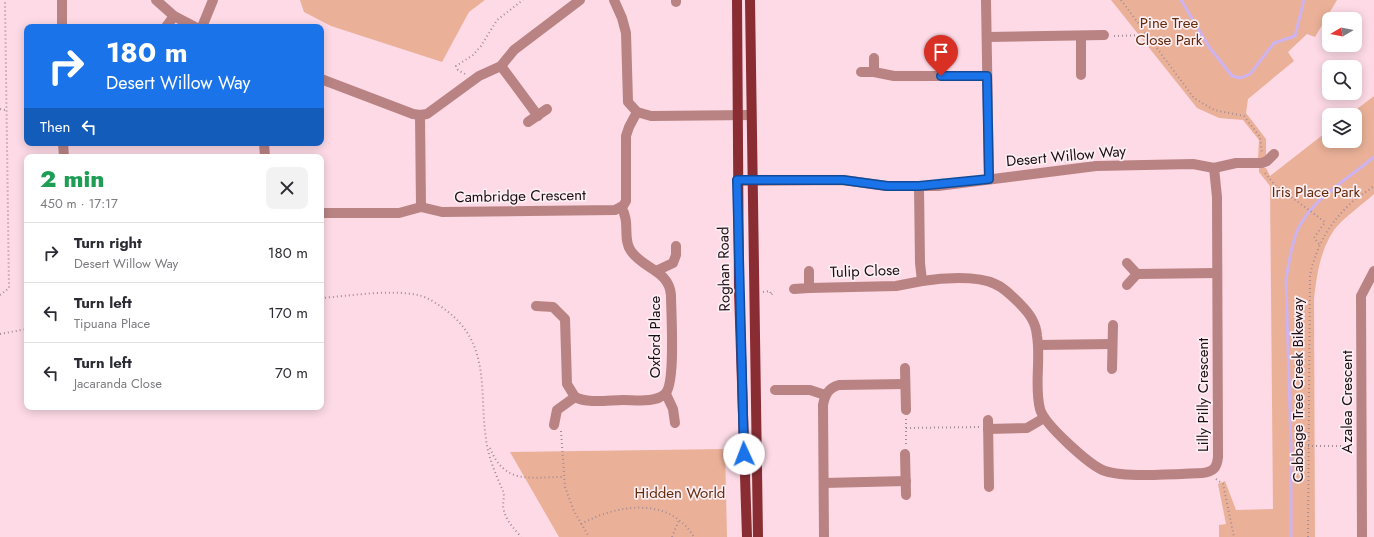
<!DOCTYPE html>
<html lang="en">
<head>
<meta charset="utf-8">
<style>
	body { margin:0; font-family:Jost,sans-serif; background:#f2f2f3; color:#2b2b33; height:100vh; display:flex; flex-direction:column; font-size:15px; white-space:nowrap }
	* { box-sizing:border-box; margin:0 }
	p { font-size:13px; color:#7c7c81 }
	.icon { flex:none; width:22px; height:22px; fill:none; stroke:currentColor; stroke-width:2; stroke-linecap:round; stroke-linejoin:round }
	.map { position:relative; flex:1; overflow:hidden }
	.side { position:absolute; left:24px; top:154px; width:300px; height:256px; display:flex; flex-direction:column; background:#fff; border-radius:8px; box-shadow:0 2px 10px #0003 }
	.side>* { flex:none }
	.guide { position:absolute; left:24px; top:24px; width:300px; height:122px; border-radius:8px; box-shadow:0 2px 10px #0003; background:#1a73e8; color:#fff; overflow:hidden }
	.needle { width:26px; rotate:260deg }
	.controls { position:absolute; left:1322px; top:12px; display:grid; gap:8px }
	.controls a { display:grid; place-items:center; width:40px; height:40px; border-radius:8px; background:#fff; box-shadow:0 2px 10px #0003; font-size:20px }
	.pin { position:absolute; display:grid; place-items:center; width:34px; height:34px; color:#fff; margin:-41px -17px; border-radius:50% 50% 50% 0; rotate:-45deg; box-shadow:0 0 4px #0007 }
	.pin .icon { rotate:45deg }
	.me { position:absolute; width:44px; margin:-22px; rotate:358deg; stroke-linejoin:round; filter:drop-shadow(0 0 3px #0008) }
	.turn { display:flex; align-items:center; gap:14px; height:84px; padding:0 16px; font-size:18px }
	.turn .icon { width:52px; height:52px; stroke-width:2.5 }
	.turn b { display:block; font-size:28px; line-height:34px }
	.then { display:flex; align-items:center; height:38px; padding:0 16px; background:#0003; gap:8px; font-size:15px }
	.round { display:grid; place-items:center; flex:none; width:42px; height:42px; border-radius:8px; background:#f2f2f3 }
	.overview { display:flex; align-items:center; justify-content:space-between; height:68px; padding:0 16px }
	h1 { font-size:24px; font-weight:800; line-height:30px; color:#1e9e55 }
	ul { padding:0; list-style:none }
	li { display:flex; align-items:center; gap:12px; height:60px; padding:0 16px; border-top:1px solid #e1e1e2 }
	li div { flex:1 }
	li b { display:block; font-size:15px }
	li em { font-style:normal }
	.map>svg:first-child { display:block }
	.green { fill:#eab198 }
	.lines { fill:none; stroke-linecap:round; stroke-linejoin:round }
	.stream { stroke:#cdb3ef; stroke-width:3 }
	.path { stroke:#a58b94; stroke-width:2; stroke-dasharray:1 3; stroke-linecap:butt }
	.minor { stroke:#b98383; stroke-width:10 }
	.major { stroke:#892d33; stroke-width:10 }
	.route-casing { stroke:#114b97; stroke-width:10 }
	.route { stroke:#1a73e8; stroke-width:7 }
	.labels { text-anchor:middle; stroke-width:3.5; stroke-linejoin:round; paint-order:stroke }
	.park-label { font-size:15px; fill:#642a0a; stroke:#fceef3 }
	.street-label { font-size:15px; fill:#1a0f13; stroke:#fceef3 }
</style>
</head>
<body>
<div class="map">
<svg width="1374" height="537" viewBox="0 0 1374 537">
	<rect width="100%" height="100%" fill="#fddae6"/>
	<g class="green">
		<path d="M300,0H485L469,12L442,62L331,26L304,12Z"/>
		<path d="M1111,0H1337L1315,37L1307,34L1288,52L1294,61L1248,99L1246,113L1266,139V159H1258L1259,140L1243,120L1219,118L1197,108Z"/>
		<path d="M1374,96V194C1362,205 1343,218 1334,230C1320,251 1317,274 1314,299L1315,537H1219V525L1226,524L1218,484L1225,481L1236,510L1273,509L1270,186L1259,172V168H1266L1270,176L1329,130V141H1355V115H1349Z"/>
		<path d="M725,449L727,537H559L510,452Z"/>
	</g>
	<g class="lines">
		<g class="stream">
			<path d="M1181,0L1209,47L1232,76L1241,78L1250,74L1274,43L1295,36L1304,0"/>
			<path d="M1291,537V447L1286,279C1289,263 1291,246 1297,231C1311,199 1348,179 1374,157"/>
		</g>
		<g class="path">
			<path d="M1121,0L1194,98L1214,110L1244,116L1260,137L1262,153"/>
			<path d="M1114,36L1147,35"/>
			<path d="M465,74L458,70L456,66L473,55L481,46L497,20L523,0"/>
			<path d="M0,109L5,110"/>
			<path d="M1265,173L1275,185L1325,222L1314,238L1319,244"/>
			<path d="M763,292L770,291L771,295L774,291"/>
			<path d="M0,295L9,288L5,0"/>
			<path d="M321,298C350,296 390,289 418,295C428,297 439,305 447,311C491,345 479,391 486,439C488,457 496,475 503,491C505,496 503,501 503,506C505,520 513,527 521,537"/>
			<path d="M0,334L27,329"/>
			<path d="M906,419V445"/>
			<path d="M906,428L980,427"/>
			<path d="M561,431L565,487L574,511L589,537"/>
			<path d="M1308,446H1353"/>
			<path d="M490,448C505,485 529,477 563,477"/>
			<path d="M1216,479L1223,484L1234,537"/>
			<path d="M581,524C618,504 669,496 694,537"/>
			<path d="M672,537L679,520"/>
			<path d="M1308,537L1310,275C1317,245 1328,225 1351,203C1358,196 1367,192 1374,186"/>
		</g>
		<g class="minor">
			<path d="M62,0V27"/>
			<path d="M156,0L174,16L195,27"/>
			<path d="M614,0L622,18L626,33L628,102L637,112L651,116L751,115"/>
			<path d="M676,0V2"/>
			<path d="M986,0L989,179"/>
			<path d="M166,27L174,16"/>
			<path d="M202,27L213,0"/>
			<path d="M1081,36V75"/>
			<path d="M987,37L1104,35"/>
			<path d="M501,66L538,116"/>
			<path d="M861,72H874V58"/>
			<path d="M874,72L894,76H987"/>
			<path d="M321,79L413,114L420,115L427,114L479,76L501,66L514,50L580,0"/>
			<path d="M420,115L421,207"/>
			<path d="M528,122L547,109"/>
			<path d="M63,143L64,157"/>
			<path d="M264,143L265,157"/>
			<path d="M737,181L843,180L887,186H938L1096,166L1193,164L1214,168L1236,163H1262L1267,161L1274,154"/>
			<path d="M919,187L920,263L922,281C941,278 977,275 995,284C1005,288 1013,297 1020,304C1030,314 1036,323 1037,336C1041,360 1034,386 1040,409C1044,424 1090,466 1105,471C1125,478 1178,474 1202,473C1213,472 1217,468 1218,457L1217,197L1214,168"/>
			<path d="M321,213H399L421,207L442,212L615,210L623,206L626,201V136L629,127L637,112"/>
			<path d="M1127,263L1137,274L1127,285"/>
			<path d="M656,271L673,263L676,255V246"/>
			<path d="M1137,274L1217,273"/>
			<path d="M809,288L896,286L922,281"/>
			<path d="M794,289L809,288V271"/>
			<path d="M536,306L553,307L565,319L567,384L575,397C588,404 609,400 623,400C636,400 655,403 665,394C676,384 671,313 671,295C669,270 643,269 631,251C622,239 631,222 621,207"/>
			<path d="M1038,345L1112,344"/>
			<path d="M905,368L906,410"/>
			<path d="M1112,369L1113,325"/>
			<path d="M775,390H810L825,395"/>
			<path d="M666,394L673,409L675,423"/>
			<path d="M988,420L989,487"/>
			<path d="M554,425L557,410L575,397"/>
			<path d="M988,429L1027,428L1044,418"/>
			<path d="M905,454L906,495"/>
			<path d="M824,483L906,481"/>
			<path d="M824,537L823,405C825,395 828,388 839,385L905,384"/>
			<path d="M1362,537L1361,296L1374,271"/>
		</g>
		<g class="major">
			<path d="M737,0L739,291L747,537"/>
			<path d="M750,0L758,537"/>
		</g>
	</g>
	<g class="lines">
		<g class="route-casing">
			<path id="route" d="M744,454L737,180H843L887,186H919L989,179L987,76H941"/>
		</g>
		<use href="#route" class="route"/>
	</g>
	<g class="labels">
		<g class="park-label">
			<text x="1169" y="28">Pine Tree<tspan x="1169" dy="17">Close Park</tspan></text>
			<text x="1316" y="197">Iris Place Park</text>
			<text x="680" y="498">Hidden World</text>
		</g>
		<g class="street-label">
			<text transform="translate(1066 156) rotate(-5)" y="5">Desert Willow Way</text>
			<text transform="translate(520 196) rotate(-1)" y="5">Cambridge Crescent</text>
			<text transform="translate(724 269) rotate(-91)" y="5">Roghan Road</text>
			<text transform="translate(865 271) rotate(-2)" y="5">Tulip Close</text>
			<text transform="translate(655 337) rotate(-90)" y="5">Oxford Place</text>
			<text transform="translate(1298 390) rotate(-90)" y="5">Cabbage Tree Creek Bikeway</text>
			<text transform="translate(1203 395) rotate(-90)" y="5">Lilly Pilly Crescent</text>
			<text transform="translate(1347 402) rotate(-90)" y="5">Azalea Crescent</text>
		</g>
	</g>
</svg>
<div class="controls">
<a><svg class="needle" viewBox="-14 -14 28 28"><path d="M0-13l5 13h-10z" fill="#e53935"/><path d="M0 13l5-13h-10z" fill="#7c7c81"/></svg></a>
<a><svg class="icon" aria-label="search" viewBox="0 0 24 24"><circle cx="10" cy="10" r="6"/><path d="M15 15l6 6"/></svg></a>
<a><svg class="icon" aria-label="layers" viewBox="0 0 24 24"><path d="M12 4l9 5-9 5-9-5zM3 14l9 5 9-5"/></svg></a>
</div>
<div class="pin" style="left:941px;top:76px;background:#d93025"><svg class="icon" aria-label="arrive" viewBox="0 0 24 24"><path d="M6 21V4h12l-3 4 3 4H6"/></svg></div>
<svg class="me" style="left:744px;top:454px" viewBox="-20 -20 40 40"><circle r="19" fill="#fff"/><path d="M0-13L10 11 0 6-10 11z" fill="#1a73e8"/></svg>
<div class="guide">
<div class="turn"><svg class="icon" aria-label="right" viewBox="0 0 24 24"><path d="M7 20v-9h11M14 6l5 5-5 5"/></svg><div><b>180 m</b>Desert Willow Way</div></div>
<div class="then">Then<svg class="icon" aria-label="left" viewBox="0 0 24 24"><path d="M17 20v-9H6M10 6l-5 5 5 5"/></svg></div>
</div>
<section class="side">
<div class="overview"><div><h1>2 min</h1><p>450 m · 17:17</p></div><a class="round"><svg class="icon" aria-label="close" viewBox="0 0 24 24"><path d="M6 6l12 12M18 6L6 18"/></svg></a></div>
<ul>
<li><svg class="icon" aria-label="right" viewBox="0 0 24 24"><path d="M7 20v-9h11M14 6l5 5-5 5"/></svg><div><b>Turn right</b><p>Desert Willow Way</p></div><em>180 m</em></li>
<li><svg class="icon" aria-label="left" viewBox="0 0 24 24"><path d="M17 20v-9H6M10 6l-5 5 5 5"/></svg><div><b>Turn left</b><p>Tipuana Place</p></div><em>170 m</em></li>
<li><svg class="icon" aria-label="left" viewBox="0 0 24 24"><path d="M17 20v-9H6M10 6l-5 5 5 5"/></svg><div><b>Turn left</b><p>Jacaranda Close</p></div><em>70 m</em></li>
</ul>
</section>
</div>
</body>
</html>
